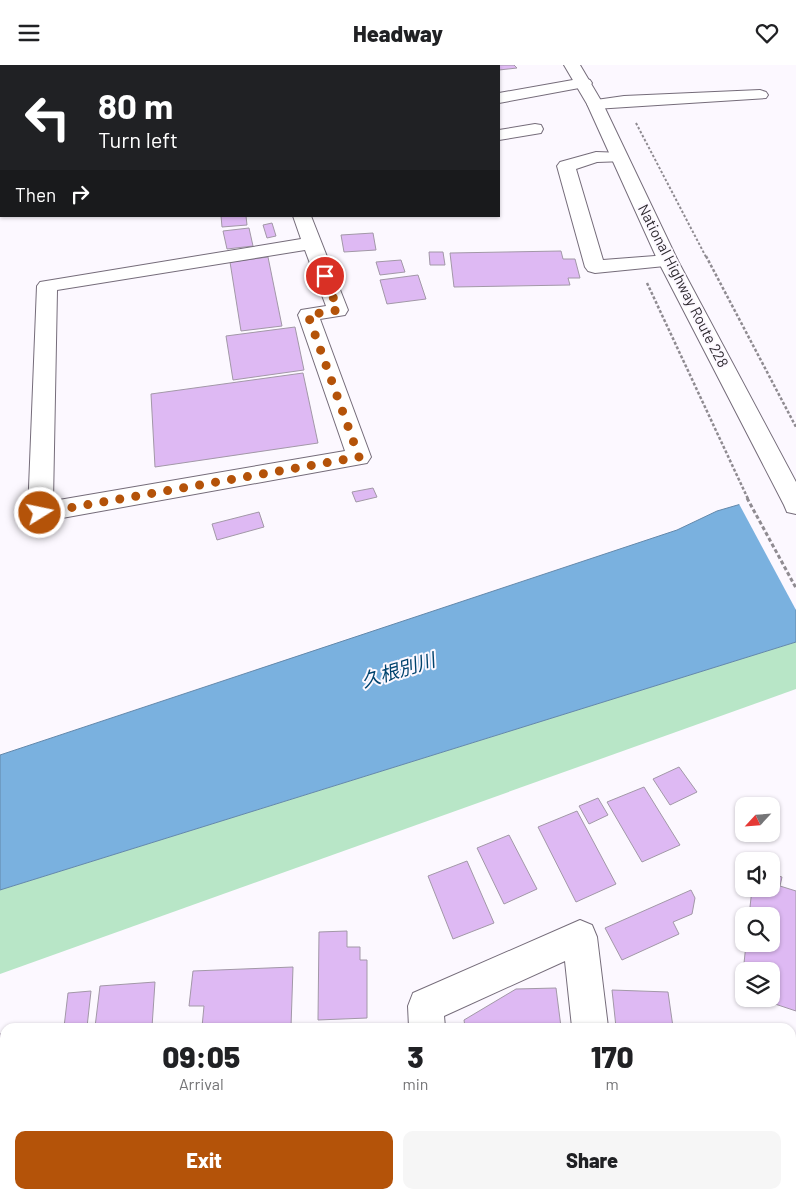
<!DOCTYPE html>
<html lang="en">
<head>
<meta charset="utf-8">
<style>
	body { margin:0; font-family:Barlow,"Noto Sans JP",sans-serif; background:#f6f6f6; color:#202124; height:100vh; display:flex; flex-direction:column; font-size:19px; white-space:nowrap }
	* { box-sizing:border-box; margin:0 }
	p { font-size:16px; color:#757577 }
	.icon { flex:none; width:28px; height:28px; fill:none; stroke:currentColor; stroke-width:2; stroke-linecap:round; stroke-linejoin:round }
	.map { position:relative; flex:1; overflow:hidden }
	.drawer { position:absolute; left:0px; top:958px; width:796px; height:176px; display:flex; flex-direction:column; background:#fff; border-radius:15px 15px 0 0; box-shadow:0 1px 4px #0004 }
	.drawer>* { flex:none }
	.top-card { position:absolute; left:0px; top:0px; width:500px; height:152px; box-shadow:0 1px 4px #0004; background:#202124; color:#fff; overflow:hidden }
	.needle { width:32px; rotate:244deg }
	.fabs { position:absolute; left:735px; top:732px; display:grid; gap:10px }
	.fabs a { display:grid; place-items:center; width:45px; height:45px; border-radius:10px; background:#fff; box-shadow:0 1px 4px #0004; font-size:25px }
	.pin { position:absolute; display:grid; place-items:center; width:42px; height:42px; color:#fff; margin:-21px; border:2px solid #fff; border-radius:50%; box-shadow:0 1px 5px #0007 }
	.me { position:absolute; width:55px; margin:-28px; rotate:80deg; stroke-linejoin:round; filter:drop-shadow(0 0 4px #0008) }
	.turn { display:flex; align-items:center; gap:18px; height:105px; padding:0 15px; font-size:22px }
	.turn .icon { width:65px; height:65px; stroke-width:2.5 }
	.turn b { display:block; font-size:35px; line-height:42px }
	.then { display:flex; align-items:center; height:48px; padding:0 15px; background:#0003; gap:10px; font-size:19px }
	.eta { display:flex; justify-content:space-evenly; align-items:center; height:85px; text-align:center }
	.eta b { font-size:30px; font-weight:800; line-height:35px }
	.button { display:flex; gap:10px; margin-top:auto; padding:10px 15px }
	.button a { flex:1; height:58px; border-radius:10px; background:#b45309; color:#fff; font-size:20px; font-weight:800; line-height:58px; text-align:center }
	.button a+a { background:#f6f6f6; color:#202124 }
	header { display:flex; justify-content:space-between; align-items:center; height:65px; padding:0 15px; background:#fff; font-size:22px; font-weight:800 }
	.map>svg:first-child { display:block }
	.green { fill:#b8e6c7 }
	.water { fill:#7ab1df; stroke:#6388aa }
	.pier { fill:#fcf8ff }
	.building { fill:#deb9f3; stroke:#a298a7 }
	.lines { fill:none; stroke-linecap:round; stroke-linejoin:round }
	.minor-casing { stroke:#756c7a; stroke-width:2 }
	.highway-casing { stroke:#756c7a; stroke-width:2 }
	.path-far2 { stroke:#8f8b91; stroke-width:2; stroke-dasharray:2.5 2; stroke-linecap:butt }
	.path-far1 { stroke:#8f8b91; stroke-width:2.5; stroke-dasharray:3 2; stroke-linecap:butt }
	.path { stroke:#8f8b91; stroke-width:3; stroke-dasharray:4 2.5; stroke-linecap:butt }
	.minor { fill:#fff; fill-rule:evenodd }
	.highway { fill:#fff; fill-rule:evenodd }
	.route { stroke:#b45309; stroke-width:9; stroke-dasharray:0 16.2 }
	.labels { text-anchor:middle; stroke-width:4; stroke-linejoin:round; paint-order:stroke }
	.far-street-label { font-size:15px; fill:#2c282e; stroke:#fcf8ff }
	.water-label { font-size:19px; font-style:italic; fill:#00436e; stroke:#fcf8ff }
</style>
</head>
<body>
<header><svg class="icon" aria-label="menu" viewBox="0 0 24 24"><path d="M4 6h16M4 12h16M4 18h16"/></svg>Headway<svg class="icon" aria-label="heart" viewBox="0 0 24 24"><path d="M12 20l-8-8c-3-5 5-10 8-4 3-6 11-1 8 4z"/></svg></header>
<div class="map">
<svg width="796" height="1133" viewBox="0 0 796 1133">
	<rect width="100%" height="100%" fill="#fcf8ff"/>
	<path class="green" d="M796,577V624L0,909V825Z"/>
	<path class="water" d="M796,423V577L0,825V690L677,465L717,446Z"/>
	<path class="pier" d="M796,420V545L738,437Z"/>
	<g class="building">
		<path d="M422,0H472L473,1H422Z"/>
		<path d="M491,0H514L517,3L499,5V1Z"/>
		<path d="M221,151H246L247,160L222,162Z"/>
		<path d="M272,158L276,171L267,173L263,160Z"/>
		<path d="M249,163L253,181L227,184L223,166Z"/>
		<path d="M373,168L376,185L344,187L341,170Z"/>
		<path d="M561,186L563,194H575L580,213H568L570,220L454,222L450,188Z"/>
		<path d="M429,187H443L445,200H430Z"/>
		<path d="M268,192L282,261L241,266L230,197Z"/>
		<path d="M401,195L405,207L380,210L376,197Z"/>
		<path d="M418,210L426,234L387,239L380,215Z"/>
		<path d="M295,262L304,305L233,315L226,271Z"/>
		<path d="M303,308L318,378L155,402L151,329Z"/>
		<path d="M373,423L377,432L356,437L352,427Z"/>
		<path d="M259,447L264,462L217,475L212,459Z"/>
		<path d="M679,702L697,727L670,740L653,714Z"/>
		<path d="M644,722L680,780L642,797L607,737Z"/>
		<path d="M598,733L608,750L589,759L579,741Z"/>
		<path d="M577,746L616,819L576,837L538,762Z"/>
		<path d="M509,770L537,824L504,839L477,783Z"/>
		<path d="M467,796L494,858L453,874L428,811Z"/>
		<path d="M771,809L782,812L780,821L796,826V946L760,934H771V906H744V928L741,927L746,879H771V851H749L752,824H771Z"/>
		<path d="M691,825L695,833L692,849L673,857L679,869L622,895L605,863Z"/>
		<path d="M347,866V882H360V895H367V953L318,955L319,867Z"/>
		<path d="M293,902L291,962H202L204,941H189L193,906Z"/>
		<path d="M155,917L152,962H95L100,921Z"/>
		<path d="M556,923L561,962H465L464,955L516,924Z"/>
		<path d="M612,925L668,927L673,962H616Z"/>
		<path d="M91,926L87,962H64L68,928Z"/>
		<path d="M5,968V1029L0,1030V969Z"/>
		<path d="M0,1052H5V1129H24L23,1133H0Z"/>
		<path d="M202,1129H293V1133H201Z"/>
		<rect x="320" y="1129" width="57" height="4"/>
		<path d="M469,1129H528L529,1133H469Z"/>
	</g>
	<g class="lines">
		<g class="minor-casing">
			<g id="minor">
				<path d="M395,0H411V1H396Z"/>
				<path d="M584,13L590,15L592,18L590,21L499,38V28Z"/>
				<rect x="0" y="14" width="1" height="10"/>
				<path d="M760,25L766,27L768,30L766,33L595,44L589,42L587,39L589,36L624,31Z"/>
				<path d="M535,59L541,60L543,64L541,68L499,75V65Z"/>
				<path d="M596,87L625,88L628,92L625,96L597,97L576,104L603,195L668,190L675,192L678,196L675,200L595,208L588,206L585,202L557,101L560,97Z"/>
				<rect x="0" y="115" width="1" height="10"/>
				<path d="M293,151H311L348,245L345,250L320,254L371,392L367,398L40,457L31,455L28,448L37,221L40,217L301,174ZM305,185L326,241L301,245L298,250L345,386L53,436L57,225Z"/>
				<path d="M580,855L592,860L597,872L608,962H572L565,896L444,951L445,962H409L408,941L413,928Z"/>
				<rect x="108" y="1129" width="40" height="4"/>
				<rect x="415" y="1129" width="40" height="4"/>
				<path d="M590,1129H630L631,1133H591Z"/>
			</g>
		</g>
		<g class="highway-casing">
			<path id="highway" d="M564,0H580L603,39L678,196L796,417V449L787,447L784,440L658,196L587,39Z"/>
		</g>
		<path class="path-far2" d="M636,58L706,192"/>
		<g class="path-far1">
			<path d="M706,191L796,362"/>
			<path d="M647,218L748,434"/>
		</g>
		<path class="path" d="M747,433L796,523"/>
		<use href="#minor" class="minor"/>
		<use href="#highway" class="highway"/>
	</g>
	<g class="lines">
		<path class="route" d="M40,448L359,392L308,250L338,245L325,211"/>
	</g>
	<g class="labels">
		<g class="far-street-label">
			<text transform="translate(683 221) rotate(63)" y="5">National Highway Route 228</text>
		</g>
		<g class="water-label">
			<text transform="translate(398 605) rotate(-17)" y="7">久根別川</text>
		</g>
	</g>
</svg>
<div class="fabs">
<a><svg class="needle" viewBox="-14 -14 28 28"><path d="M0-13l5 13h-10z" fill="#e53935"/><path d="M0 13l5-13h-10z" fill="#757577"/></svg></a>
<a><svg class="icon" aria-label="sound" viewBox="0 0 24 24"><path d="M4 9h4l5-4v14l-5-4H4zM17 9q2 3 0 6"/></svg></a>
<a><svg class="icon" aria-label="search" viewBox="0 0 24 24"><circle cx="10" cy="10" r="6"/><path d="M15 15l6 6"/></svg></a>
<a><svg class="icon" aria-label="layers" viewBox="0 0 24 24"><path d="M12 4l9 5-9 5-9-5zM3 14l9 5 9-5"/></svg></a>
</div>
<div class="pin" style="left:325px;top:211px;background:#d93025"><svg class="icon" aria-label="arrive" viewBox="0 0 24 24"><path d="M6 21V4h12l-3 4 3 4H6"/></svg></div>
<svg class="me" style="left:40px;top:448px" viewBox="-20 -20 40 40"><circle r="17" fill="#b45309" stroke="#fff" stroke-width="3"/><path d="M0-11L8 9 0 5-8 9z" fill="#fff"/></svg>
<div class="top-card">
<div class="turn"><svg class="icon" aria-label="left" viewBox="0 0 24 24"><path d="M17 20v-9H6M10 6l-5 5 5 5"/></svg><div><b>80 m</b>Turn left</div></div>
<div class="then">Then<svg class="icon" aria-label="right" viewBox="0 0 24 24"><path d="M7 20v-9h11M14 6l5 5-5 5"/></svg></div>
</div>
<section class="drawer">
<div class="eta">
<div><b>09:05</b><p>Arrival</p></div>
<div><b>3</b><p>min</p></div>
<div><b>170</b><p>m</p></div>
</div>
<div class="button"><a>Exit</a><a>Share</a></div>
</section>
</div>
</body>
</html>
